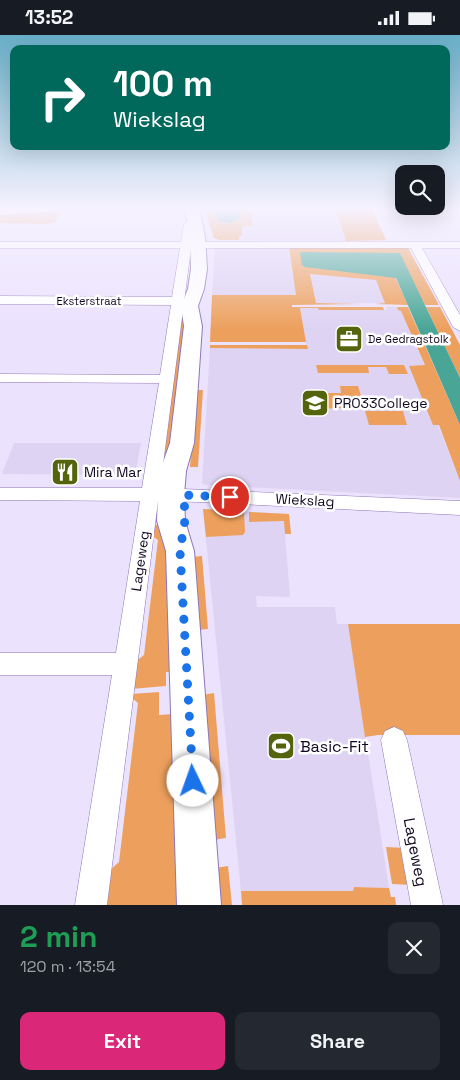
<!DOCTYPE html>
<html lang="en">
<head>
<meta charset="utf-8">
<style>
	body { margin:0; font-family:"Space Grotesk",sans-serif; background:#242831; color:#f1f3f6; height:100vh; display:flex; flex-direction:column; font-size:19px; white-space:nowrap }
	* { box-sizing:border-box; margin:0 }
	p { font-size:16px; color:#9ea1a6 }
	.icon { flex:none; width:28px; height:28px; fill:none; stroke:currentColor; stroke-width:2; stroke-linecap:round; stroke-linejoin:round }
	.map { position:relative; height:870px; overflow:hidden }
	.side { display:flex; flex-direction:column; background:#171b24; flex:1 }
	.side>* { flex:none }
	.guide { position:absolute; left:10px; top:10px; width:440px; height:105px; border-radius:10px; box-shadow:0 5px 20px #0002; background:#00695c; color:#fff; overflow:hidden }
	.controls { position:absolute; left:395px; top:130px; display:grid; gap:10px }
	.controls a { display:grid; place-items:center; width:50px; height:50px; border-radius:10px; background:#171b24; box-shadow:0 5px 20px #0002; font-size:25px }
	.pin { position:absolute; display:grid; place-items:center; width:42px; height:42px; color:#fff; margin:-21px; border:2px solid #fff; border-radius:50%; box-shadow:0 1px 5px #0007 }
	.me { position:absolute; width:55px; margin:-28px; rotate:357deg; stroke-linejoin:round; filter:drop-shadow(0 0 4px #0008) }
	.turn { display:flex; align-items:center; gap:18px; height:105px; padding:0 20px; font-size:22px }
	.turn .icon { width:65px; height:65px; stroke-width:2.5 }
	.turn b { display:block; font-size:35px; line-height:42px }
	.round { display:grid; place-items:center; flex:none; width:52px; height:52px; border-radius:10px; background:#242831 }
	.head { display:flex; align-items:center; justify-content:space-between; height:85px; padding:0 20px }
	h1 { font-size:30px; font-weight:600; line-height:38px; color:#1e9e55 }
	.cta { display:flex; gap:10px; margin-top:auto; padding:10px 20px }
	.cta a { flex:1; height:58px; border-radius:10px; background:#db2777; color:#fff; font-size:20px; font-weight:600; line-height:58px; text-align:center }
	.cta a+a { background:#242831; color:#f1f3f6 }
	.status { display:flex; justify-content:space-between; align-items:center; height:35px; padding:0 25px; background:#171b24; direction:ltr }
	.status svg { height:14px; fill:currentColor }
	.map>svg:first-child { display:block }
	.built { fill:#ded3f3 }
	.green { fill:#eda05d }
	.water { fill:#49a696 }
	.lines { fill:none; stroke-linecap:round; stroke-linejoin:round }
	.street-casing { stroke:#8e76b7; stroke-width:1 }
	.secondary-casing { stroke:#8e76b7; stroke-width:2 }
	.street { fill:#fff; fill-rule:evenodd }
	.secondary { fill:#fff; fill-rule:evenodd }
	.route { stroke:#1a73e8; stroke-width:9; stroke-dasharray:0 16.2 }
	.labels { text-anchor:middle; stroke-width:5; stroke-linejoin:round; paint-order:stroke }
	.far-street-label { font-size:11px; fill:#120821; stroke:#fff }
	.far-poi-label { font-size:11px; fill:#120821; stroke:#fff; text-anchor:start }
	.poi-label { font-size:14px; fill:#120821; stroke:#fff; text-anchor:start }
	.street-label { font-size:14px; fill:#120821; stroke:#fff }
	.near-poi-label { font-size:16px; fill:#120821; stroke:#fff; text-anchor:start }
	.near-street-label { font-size:16px; fill:#120821; stroke:#fff }
</style>
</head>
<body>
<div class="status"><b>13:52</b><svg viewBox="0 0 49 12"><path d="M0 12V9h3v3zM5 12V6h3v6zM10 12V3h3v9zM15 12V0h3v12zM26 1h20v11H26zM47 4h2v5h-2z"/></svg></div>
<div class="map">
<svg width="460" height="870" viewBox="0 0 460 870">
	<rect width="100%" height="100%" fill="#ebe2fe"/>
	<g class="built">
		<path d="M251,172H335L346,206L239,205V201L242,200V191Z"/>
		<path d="M289,212L296,260H212L215,213Z"/>
		<path d="M309,239L377,245L386,268H315Z"/>
		<path d="M386,272H397L398,275H401L425,331H409L438,390L460,446V463L206,450L202,448L210,313L307,314L300,273H319L320,275H387Z"/>
		<path d="M14,408H141L135,440L2,439Z"/>
		<path d="M203,474L289,479L291,499H285L290,562L256,561L257,572H335L337,589H348L389,853L354,852V856H241Z"/>
	</g>
	<g class="green">
		<path d="M204,172H214L216,183L226,188L238,185V174L235,172H252V191H242V201H239V205H220L214,203Z"/>
		<path d="M335,172H371L386,205L346,206Z"/>
		<path d="M61,176L55,187L47,189L0,188V179Z"/>
		<path d="M289,212L408,213L439,270H425L399,218L302,231L395,242L408,270L375,269L385,268L376,245L310,239L316,268L361,269L292,270V272H383L384,275H319L318,273H300L306,307H210L212,260H296Z"/>
		<path d="M187,271L172,407L160,434L180,285Z"/>
		<path d="M397,272H408L460,390V446L439,390H433L409,331L425,330L401,276L398,275Z"/>
		<path d="M426,272H440L460,310V343Z"/>
		<path d="M210,310H307L308,314L210,313Z"/>
		<path d="M316,330H404L408,339H389L386,332H368L369,338H318Z"/>
		<path d="M340,351H358L361,361L342,362L345,373L312,374L309,358H341Z"/>
		<path d="M195,355H203L198,432H190Z"/>
		<path d="M365,376H403L407,390H369Z"/>
		<path d="M203,474L244,476L245,497L243,500L206,502Z"/>
		<path d="M249,477L289,479L291,499H285L284,486L249,487Z"/>
		<path d="M152,490H165L172,637H166V651L131,654L135,627L144,620L158,505L152,501Z"/>
		<path d="M202,521L208,594L197,595L191,522Z"/>
		<path d="M348,589H460V700H378L365,702Z"/>
		<path d="M159,657V680L174,679L182,870H103L108,837L119,827L138,668L131,662V659Z"/>
		<path d="M214,658L226,803L213,805L202,660Z"/>
		<path d="M386,812L405,813L412,850L392,849Z"/>
		<path d="M228,831L232,870H217L215,833Z"/>
		<path d="M354,852L389,853L391,862H395L396,870H242L241,856H353Z"/>
	</g>
	<g class="water">
		<path d="M214,172H235L240,176L239,184L231,188L221,187L215,181Z"/>
		<path d="M302,217L400,218L460,343V390L396,243L305,232L302,230L300,218Z"/>
	</g>
	<g class="lines">
		<g class="street-casing">
			<g id="street">
				<path d="M27,172H74L70,175L0,180V174Z"/>
				<path d="M196,185L201,188L194,191L192,207H460V213H422L460,280V296L453,292L411,213H191L160,453L460,466V480L199,467L158,466L107,870H75L112,640H0V618H116L140,466L0,465V453H142L159,348L0,347V339L160,340L171,270L0,269V261L172,262L180,213H0V207H181L184,189L186,187Z"/>
				<path d="M394,692L403,696L407,705L443,870H411L381,705L385,696Z"/>
			</g>
		</g>
		<g class="secondary-casing">
			<path id="secondary" d="M185,172H199L205,202L207,234L204,254L198,271L202,291L194,408L186,436L184,460L185,486L194,516L221,870H177L166,516L157,486L158,460L160,436L170,408L184,291L181,271L188,254L191,234L190,202Z"/>
		</g>
		<use href="#street" class="street"/>
		<use href="#secondary" class="secondary"/>
	</g>
	<linearGradient id="sky" x2="0" y2="1"><stop stop-color="#68aec7"/><stop offset="0.59" stop-color="#f6f2ff"/><stop offset="1" stop-color="#f6f2ff" stop-opacity="0"/></linearGradient>
	<rect width="460" height="294" fill="url(#sky)"/>
	<g class="lines">
		<path class="route" d="M193,746L180,516L185,485L184,460L230,462"/>
	</g>
	<defs>
		<g id="office-square" transform="scale(1.4375)"><rect x="-9" y="-9" width="18" height="18" rx="4" fill="#54640c" stroke="#fff"/><path d="M-6-3h4V-5.5h4V-3h4V5H-6ZM-1-4.5V-3h2v-1.5ZM-6 0V1H6V0Z" fill="#fff"/></g>
		<g id="school-square" transform="scale(1.4375)"><rect x="-9" y="-9" width="18" height="18" rx="4" fill="#54640c" stroke="#fff"/><path d="M0-5L7-2L0 1L-7-2ZM-4 1L0 2.5L4 1V4Q0 6-4 4Z" fill="#fff"/></g>
		<g id="restaurant-square" transform="scale(1.4375)"><rect x="-9" y="-9" width="18" height="18" rx="4" fill="#54640c" stroke="#fff"/><path d="M-5-6h1v4h1v-4h1v4h1v-4h1v5L-1.5 .5V6h-2V.5L-5-1ZM5-6V6H3V1.5H1.5Q1.5-4 5-6Z" fill="#fff"/></g>
		<g id="stadium-square" transform="scale(1.4375)"><rect x="-9" y="-9" width="18" height="18" rx="4" fill="#54640c" stroke="#fff"/><path d="M0-5a6.5 5 0 1 0 0 10a6.5 5 0 1 0 0-10ZM-3.5-1.8h7v3.6h-7Z" fill="#fff"/></g>
	</defs>
	<g fill-rule="evenodd">
		<use href="#office-square" x="349" y="304"/>
		<use href="#school-square" x="315" y="368"/>
		<use href="#restaurant-square" x="65" y="437"/>
		<use href="#stadium-square" x="281" y="711"/>
	</g>
	<g class="labels">
		<g class="far-street-label">
			<text x="89" y="270">Eksterstraat</text>
		</g>
		<g class="far-poi-label">
			<text x="368" y="308">De Gedragstolk</text>
		</g>
		<g class="poi-label">
			<text x="334" y="373">PRO33College</text>
			<text x="84" y="442">Mira Mar</text>
		</g>
		<g class="street-label">
			<text transform="translate(305 465) rotate(3)" y="5">Wiekslag</text>
			<text transform="translate(140 526) rotate(-82)" y="5">Lageweg</text>
		</g>
		<g class="near-poi-label">
			<text x="300" y="717">Basic-Fit</text>
		</g>
		<g class="near-street-label">
			<text transform="translate(416 817) rotate(79)" y="6">Lageweg</text>
		</g>
	</g>
</svg>
<div class="controls">
<a><svg class="icon" aria-label="search" viewBox="0 0 24 24"><circle cx="10" cy="10" r="6"/><path d="M15 15l6 6"/></svg></a>
</div>
<div class="pin" style="left:230px;top:462px;background:#d93025"><svg class="icon" aria-label="arrive" viewBox="0 0 24 24"><path d="M6 21V4h12l-3 4 3 4H6"/></svg></div>
<svg class="me" style="left:193px;top:746px" viewBox="-20 -20 40 40"><circle r="19" fill="#fff"/><path d="M0-13L10 11 0 6-10 11z" fill="#1a73e8"/></svg>
<div class="guide">
<div class="turn"><svg class="icon" aria-label="right" viewBox="0 0 24 24"><path d="M7 20v-9h11M14 6l5 5-5 5"/></svg><div><b>100 m</b>Wiekslag</div></div>
</div>
</div>
<section class="side">
<div class="head"><div><h1>2 min</h1><p>120 m · 13:54</p></div><a class="round"><svg class="icon" aria-label="close" viewBox="0 0 24 24"><path d="M6 6l12 12M18 6L6 18"/></svg></a></div>
<div class="cta"><a>Exit</a><a>Share</a></div>
</section>
</body>
</html>
